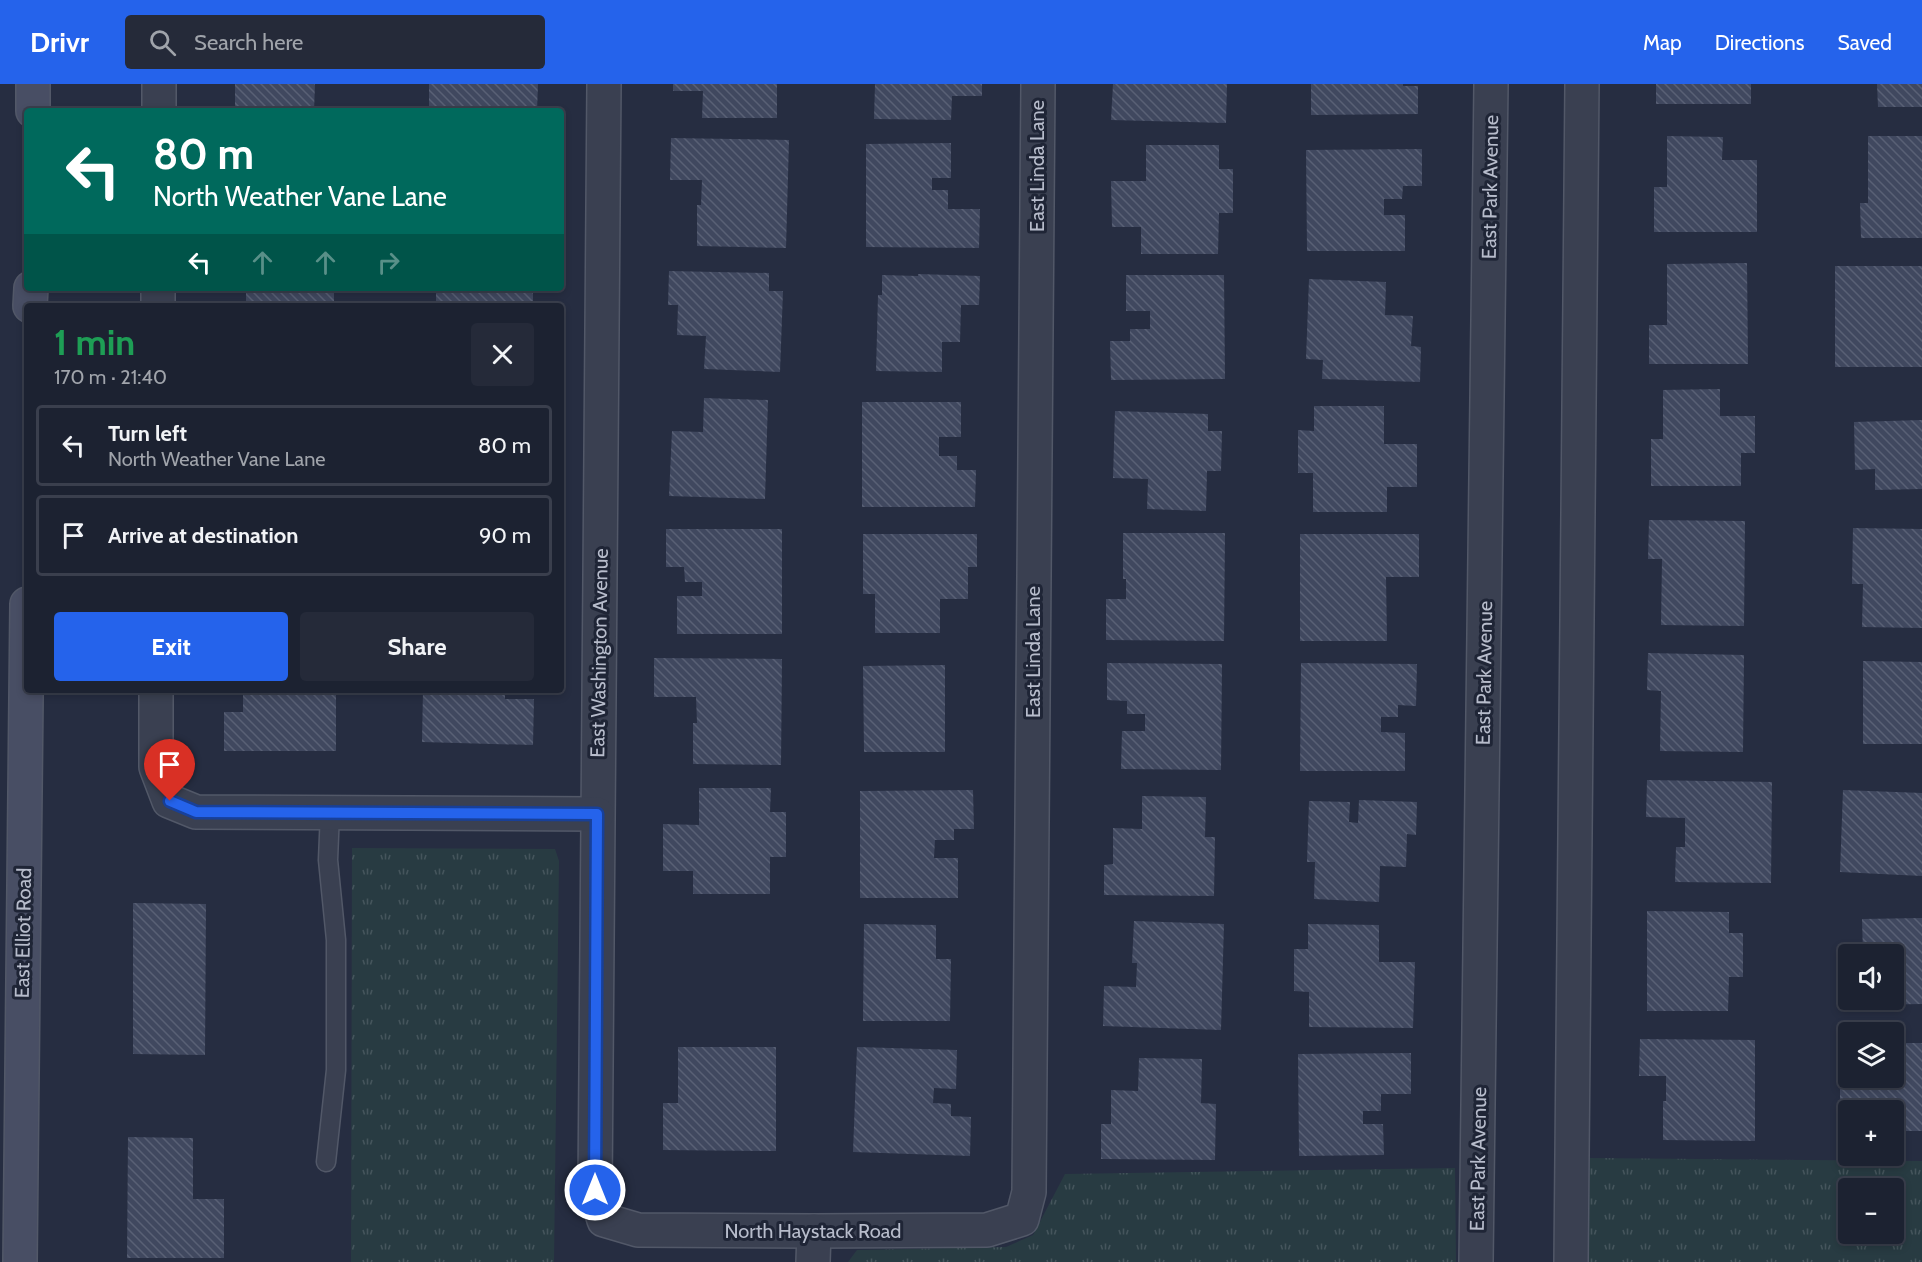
<!DOCTYPE html>
<html lang="en">
<head>
<meta charset="utf-8">
<style>
	body { margin:0; font-family:Cabin,sans-serif; background:#252a39; color:#f1f3f6; height:100vh; display:flex; flex-direction:column; font-size:22px; white-space:nowrap }
	* { box-sizing:border-box; margin:0 }
	p { font-size:20px; color:#a0a4ab }
	.icon { flex:none; width:33px; height:33px; fill:none; stroke:currentColor; stroke-width:2; stroke-linecap:round; stroke-linejoin:round }
	.map { position:relative; flex:1; overflow:hidden }
	.panel { position:absolute; left:24px; top:219px; width:540px; height:390px; display:flex; flex-direction:column; background:#1c2231; border-radius:6px; box-shadow:0 3px 9px #0003,0 0 0 2px #3a3f4d }
	.panel>* { flex:none }
	.banner { position:absolute; left:24px; top:24px; width:540px; height:183px; border-radius:6px; box-shadow:0 3px 9px #0003,0 0 0 2px #3a3f4d; background:#00695c; color:#fff; overflow:hidden }
	.controls { position:absolute; left:1838px; top:860px; display:grid; gap:12px }
	.controls a { display:grid; place-items:center; width:66px; height:66px; border-radius:6px; background:#1c2231; box-shadow:0 3px 9px #0003,0 0 0 2px #3a3f4d; font-size:30px }
	.pin { position:absolute; display:grid; place-items:center; width:51px; height:51px; color:#fff; margin:-62px -26px; border-radius:50% 50% 50% 0; rotate:-45deg; box-shadow:0 0 6px #0007 }
	.pin .icon { rotate:45deg }
	.me { position:absolute; width:66px; margin:-33px; rotate:0deg; stroke-linejoin:round; filter:drop-shadow(0 0 4px #0008) }
	.turn { display:flex; align-items:center; gap:21px; height:126px; padding:0 30px; font-size:27px }
	.turn .icon { width:78px; height:78px; stroke-width:2.5 }
	.turn b { display:block; font-size:42px; line-height:51px }
	.lanes { display:flex; align-items:center; height:57px; padding:0 30px; background:#0003; justify-content:center; gap:30px; direction:ltr }
	.lanes .off { opacity:.35 }
	.round { display:grid; place-items:center; flex:none; width:63px; height:63px; border-radius:6px; background:#252a39 }
	.summary { display:flex; align-items:center; justify-content:space-between; height:102px; padding:0 30px }
	h1 { font-size:36px; font-weight:700; line-height:45px; color:#1e9e55 }
	.button { display:flex; gap:12px; margin-top:auto; padding:12px 30px }
	.button a { flex:1; height:69px; border-radius:6px; background:#2563eb; color:#fff; font-size:24px; font-weight:700; line-height:69px; text-align:center }
	.button a+a { background:#252a39; color:#f1f3f6 }
	ul { padding:0; list-style:none }
	li { display:flex; align-items:center; gap:18px; height:81px; margin:0 12px 9px; padding:0 18px; border:3px solid #3a3f4d; border-radius:6px }
	li div { flex:1 }
	li b { display:block; font-size:22px }
	li em { font-style:normal }
	header { display:flex; align-items:center; gap:36px; box-sizing:border-box; height:84px; padding:0 30px; background:#2563eb; color:#fff }
	header strong { font-size:28px }
	nav { display:flex; gap:33px; margin-inline-start:auto; font-size:21px }
	.search { width:420px; height:54px; background:#252a39; display:flex; align-items:center; gap:15px; box-sizing:border-box; padding:0 21px; border-radius:6px; color:#a0a4ab; font-size:22px }
	.map>svg:first-child { display:block }
	.park { fill:url(#park-tufts); fill-rule:evenodd }
	.building { fill:url(#building-back-hatch) }
	.lines { fill:none; stroke-linecap:round; stroke-linejoin:round }
	.service-casing { stroke:#525868; stroke-width:21 }
	.minor-casing { stroke:#525868; stroke-width:36 }
	.tertiary-casing { stroke:#525868; stroke-width:36 }
	.secondary-casing { stroke:#525868; stroke-width:36 }
	.service { stroke:#3a4051; stroke-width:18 }
	.minor { stroke:#3a4051; stroke-width:33 }
	.tertiary { stroke:#3a4051; stroke-width:33 }
	.secondary { stroke:#484e64; stroke-width:33 }
	.route-casing { stroke:#184099; stroke-width:15 }
	.route { stroke:#2563eb; stroke-width:10 }
	.labels { text-anchor:middle; stroke-width:6; stroke-linejoin:round; paint-order:stroke }
	.street-label { font-size:20px; fill:#b7bccb; stroke:#1f2536 }
</style>
</head>
<body>
<header>
<strong>Drivr</strong>
<div class="search"><svg class="icon" aria-label="search" viewBox="0 0 24 24"><circle cx="10" cy="10" r="6"/><path d="M15 15l6 6"/></svg>Search here</div>
<nav><a>Map</a><a>Directions</a><a>Saved</a></nav>
</header>
<div class="map">
<svg width="1922" height="1178" viewBox="0 0 1922 1178">
	<defs>
		<pattern id="park-tufts" width="24" height="20" patternUnits="userSpaceOnUse" patternTransform="scale(1.5)"><rect width="24" height="20" fill="#283b42"/><path d="M3 7l-1-3M5 7V3M7 7l1-3M15 17l-1-3M17 17v-4M19 17l1-3" fill="none" stroke="#45555c"/></pattern>
		<pattern id="building-back-hatch" width="6" height="6" patternUnits="userSpaceOnUse" patternTransform="scale(1.5)"><rect width="6" height="6" fill="#40485f"/><path d="M-1 5l2 2M0 0l6 6M5-1l2 2" fill="none" stroke="#596075"/></pattern>
	</defs>
	<rect width="100%" height="100%" fill="#262d41"/>
	<g class="park">
		<path d="M352,764L555,765L559,777L554,1178H351Z"/>
		<path d="M1589,1074L1922,1077V1178H1587ZM1848,1104H1893V1149H1848Z"/>
		<path d="M1455,1084L1456,1178H848L857,1166L1006,1163L1033,1151L1065,1090Z"/>
	</g>
	<g class="building">
		<path d="M235,0H315L314,27L235,26Z"/>
		<path d="M429,0H538L537,27H429Z"/>
		<path d="M673,0H777V34H702L703,7H673Z"/>
		<path d="M875,0H982V12H952L951,36L874,35Z"/>
		<path d="M1113,0H1227L1226,39L1111,36Z"/>
		<path d="M1311,0H1403V2H1418V30L1311,31Z"/>
		<rect x="1656" y="0" width="95" height="20"/>
		<path d="M1877,0H1922V23H1878Z"/>
		<path d="M1667,52L1723,53L1722,76H1757V148H1654V103H1667Z"/>
		<path d="M1868,52H1922V154H1861L1860,119H1868Z"/>
		<path d="M671,54L789,56L786,164L697,162V121H701L702,96H670Z"/>
		<path d="M951,59V94H932V106H948V125H980L979,164L866,163V60Z"/>
		<path d="M1146,61H1219V85H1233V129H1219L1218,170H1141V143H1112L1111,97H1146Z"/>
		<path d="M1422,65V102H1403L1402,115H1384V131H1405V167H1307L1306,66Z"/>
		<path d="M1747,179L1748,280H1649V241H1667V180Z"/>
		<rect x="1835" y="182" width="87" height="101"/>
		<path d="M669,187L769,189V207H783L780,288L704,285L706,252L677,251L678,221H668Z"/>
		<path d="M918,190L980,192L979,221H961L960,258H942V288L876,287L878,211H882V191L918,192Z"/>
		<path d="M1126,191H1224L1225,295L1111,296L1110,257H1130V245H1150V227H1126Z"/>
		<path d="M1309,195L1386,198L1385,231L1413,232L1411,262L1421,263L1420,298L1322,295L1323,276L1306,275Z"/>
		<rect x="246" y="204" width="88" height="18"/>
		<path d="M453,204H533V222H436V208H453Z"/>
		<path d="M1720,305V332H1755V369H1741V402H1651V355H1663V306Z"/>
		<path d="M704,314L768,316L765,415L669,412L672,347L703,348Z"/>
		<path d="M862,318H961V353H939V372H957V386H976L975,423H862Z"/>
		<path d="M1314,322H1384V360H1417V403H1387V428H1313V389H1298V346L1314,347Z"/>
		<path d="M1115,327L1208,330V347H1222L1221,387H1207L1206,427L1147,425L1148,395L1113,394Z"/>
		<path d="M1922,336V405L1875,406V385L1855,386L1854,338Z"/>
		<path d="M1649,436L1745,437L1744,542L1661,541L1662,475H1648Z"/>
		<path d="M1853,444L1922,445V544L1862,543L1863,500H1852Z"/>
		<path d="M666,445H782V550H677V512H702V498H685L684,483H666Z"/>
		<path d="M1123,449H1225L1224,557L1106,556V515H1126V495H1123Z"/>
		<path d="M863,450H977V483H968V515H940V549H875V510H863Z"/>
		<path d="M1300,450H1419V493H1386L1387,557H1300Z"/>
		<path d="M1648,569L1744,571L1743,668L1660,667L1661,607L1647,606Z"/>
		<path d="M654,574L782,575L781,681L693,680V639H697L696,613H654Z"/>
		<path d="M1863,577L1922,578V660H1863Z"/>
		<path d="M1107,579L1222,580L1221,686L1121,685L1122,647H1145V630H1127V617L1107,616Z"/>
		<path d="M1301,579L1417,580L1416,622L1398,621V633H1381V648L1405,649V687H1300Z"/>
		<path d="M945,581V668H864L863,582Z"/>
		<path d="M243,606H336V667H224V628H243Z"/>
		<path d="M423,606H505V615H534L533,661L422,658Z"/>
		<path d="M1647,696L1772,698L1771,799L1675,798L1676,763H1685V734L1646,733Z"/>
		<path d="M699,704H771L770,728H786V773H770V810H693V787H663V740L699,741Z"/>
		<path d="M973,706L974,745H954V756H935L934,774H958V814H860V707Z"/>
		<path d="M1843,706L1922,709V792L1840,788Z"/>
		<path d="M1142,712L1206,713L1205,753H1215L1214,812L1104,811V781L1113,780V744L1142,745Z"/>
		<path d="M1359,716L1417,718L1416,751L1407,750L1406,783L1380,782L1379,818L1314,815L1315,778H1307L1309,717L1350,718L1349,738L1358,739Z"/>
		<path d="M133,819L206,820L205,971L133,970Z"/>
		<path d="M1647,827L1729,828V849H1743V893H1729L1728,927H1647Z"/>
		<path d="M1922,834V920L1863,921V915H1893V870H1863L1862,835Z"/>
		<path d="M1134,837L1224,840L1221,946L1103,942L1104,902L1136,903L1137,879H1132Z"/>
		<path d="M864,840L936,841V875H951L950,937H863Z"/>
		<path d="M1308,840L1379,841V878H1415L1413,944L1309,943V908L1294,907V865H1308Z"/>
		<path d="M1640,955L1755,956V1057L1663,1056V1017H1666V992H1639Z"/>
		<path d="M1840,959H1848V993H1893V959H1922V1047H1893V1026H1848V1048H1840Z"/>
		<path d="M678,963H776V1067L663,1066V1019H678Z"/>
		<path d="M857,963L957,966L956,1005L934,1004L933,1019L951,1020V1032L971,1033L970,1072L853,1068Z"/>
		<path d="M1411,969V1010H1381V1027H1363V1040H1383L1384,1071L1299,1072L1298,970Z"/>
		<path d="M1139,974L1202,975L1201,1019L1216,1020L1215,1076L1101,1075V1040H1111V1006L1138,1007Z"/>
		<path d="M128,1053L193,1054V1115H224V1174H127Z"/>
	</g>
	<g class="lines">
		<g class="service-casing">
			<path id="service" d="M326,1078L336,986V856L328,776L330,728"/>
		</g>
		<g class="minor-casing">
			<g id="minor">
				<path d="M604,0L595,1106L604,1136L638,1146L814,1147L987,1146L1022,1135L1029,1108L1038,0"/>
				<path d="M159,27V0"/>
				<path d="M158,222V204"/>
				<path d="M156,606V683L169,717L196,728L597,730"/>
				<path d="M813,1178L814,1147"/>
			</g>
		</g>
		<g class="tertiary-casing">
			<g id="tertiary">
				<path d="M1476,1178L1491,0"/>
				<path d="M1571,1178L1582,0"/>
			</g>
		</g>
		<g class="secondary-casing">
			<g id="secondary">
				<path d="M33,27V0"/>
				<path d="M30,222L31,204"/>
				<path d="M20,1178L27,520"/>
			</g>
		</g>
		<use href="#service" class="service"/>
		<use href="#minor" class="minor"/>
		<use href="#tertiary" class="tertiary"/>
		<use href="#secondary" class="secondary"/>
	</g>
	<g class="lines">
		<g class="route-casing">
			<path id="route" d="M170,717L196,728L597,730L595,1106"/>
		</g>
		<use href="#route" class="route"/>
	</g>
	<g class="labels">
		<g class="street-label">
			<text transform="translate(1037 82) rotate(-90)" y="7">East Linda Lane</text>
			<text transform="translate(1490 103) rotate(-89)" y="7">East Park Avenue</text>
			<text transform="translate(1033 568) rotate(-90)" y="7">East Linda Lane</text>
			<text transform="translate(599 569) rotate(-89)" y="7">East Washington Avenue</text>
			<text transform="translate(1484 589) rotate(-89)" y="7">East Park Avenue</text>
			<text transform="translate(23 849) rotate(-89)" y="7">East Elliot Road</text>
			<text transform="translate(1478 1075) rotate(-89)" y="7">East Park Avenue</text>
			<text x="813" y="1154">North Haystack Road</text>
		</g>
	</g>
</svg>
<div class="controls">
<a><svg class="icon" aria-label="sound" viewBox="0 0 24 24"><path d="M4 9h4l5-4v14l-5-4H4zM17 9q2 3 0 6"/></svg></a>
<a><svg class="icon" aria-label="layers" viewBox="0 0 24 24"><path d="M12 4l9 5-9 5-9-5zM3 14l9 5 9-5"/></svg></a>
<a>+</a>
<a>−</a>
</div>
<div class="pin" style="left:170px;top:717px;background:#d93025"><svg class="icon" aria-label="arrive" viewBox="0 0 24 24"><path d="M6 21V4h12l-3 4 3 4H6"/></svg></div>
<svg class="me" style="left:595px;top:1106px" viewBox="-20 -20 40 40"><circle r="17" fill="#2563eb" stroke="#fff" stroke-width="3"/><path d="M0-11L8 9 0 5-8 9z" fill="#fff"/></svg>
<div class="banner">
<div class="turn"><svg class="icon" aria-label="left" viewBox="0 0 24 24"><path d="M17 20v-9H6M10 6l-5 5 5 5"/></svg><div><b>80 m</b>North Weather Vane Lane</div></div>
<div class="lanes"><svg class="icon" aria-label="left" viewBox="0 0 24 24"><path d="M17 20v-9H6M10 6l-5 5 5 5"/></svg><svg class="icon off" aria-label="ahead" viewBox="0 0 24 24"><path d="M12 20V5M6 11l6-6 6 6"/></svg><svg class="icon off" aria-label="ahead" viewBox="0 0 24 24"><path d="M12 20V5M6 11l6-6 6 6"/></svg><svg class="icon off" aria-label="right" viewBox="0 0 24 24"><path d="M7 20v-9h11M14 6l5 5-5 5"/></svg></div>
</div>
<section class="panel">
<div class="summary"><div><h1>1 min</h1><p>170 m · 21:40</p></div><a class="round"><svg class="icon" aria-label="close" viewBox="0 0 24 24"><path d="M6 6l12 12M18 6L6 18"/></svg></a></div>
<ul>
<li><svg class="icon" aria-label="left" viewBox="0 0 24 24"><path d="M17 20v-9H6M10 6l-5 5 5 5"/></svg><div><b>Turn left</b><p>North Weather Vane Lane</p></div><em>80 m</em></li>
<li><svg class="icon" aria-label="arrive" viewBox="0 0 24 24"><path d="M6 21V4h12l-3 4 3 4H6"/></svg><div><b>Arrive at destination</b></div><em>90 m</em></li>
</ul>
<div class="button"><a>Exit</a><a>Share</a></div>
</section>
</div>
</body>
</html>
